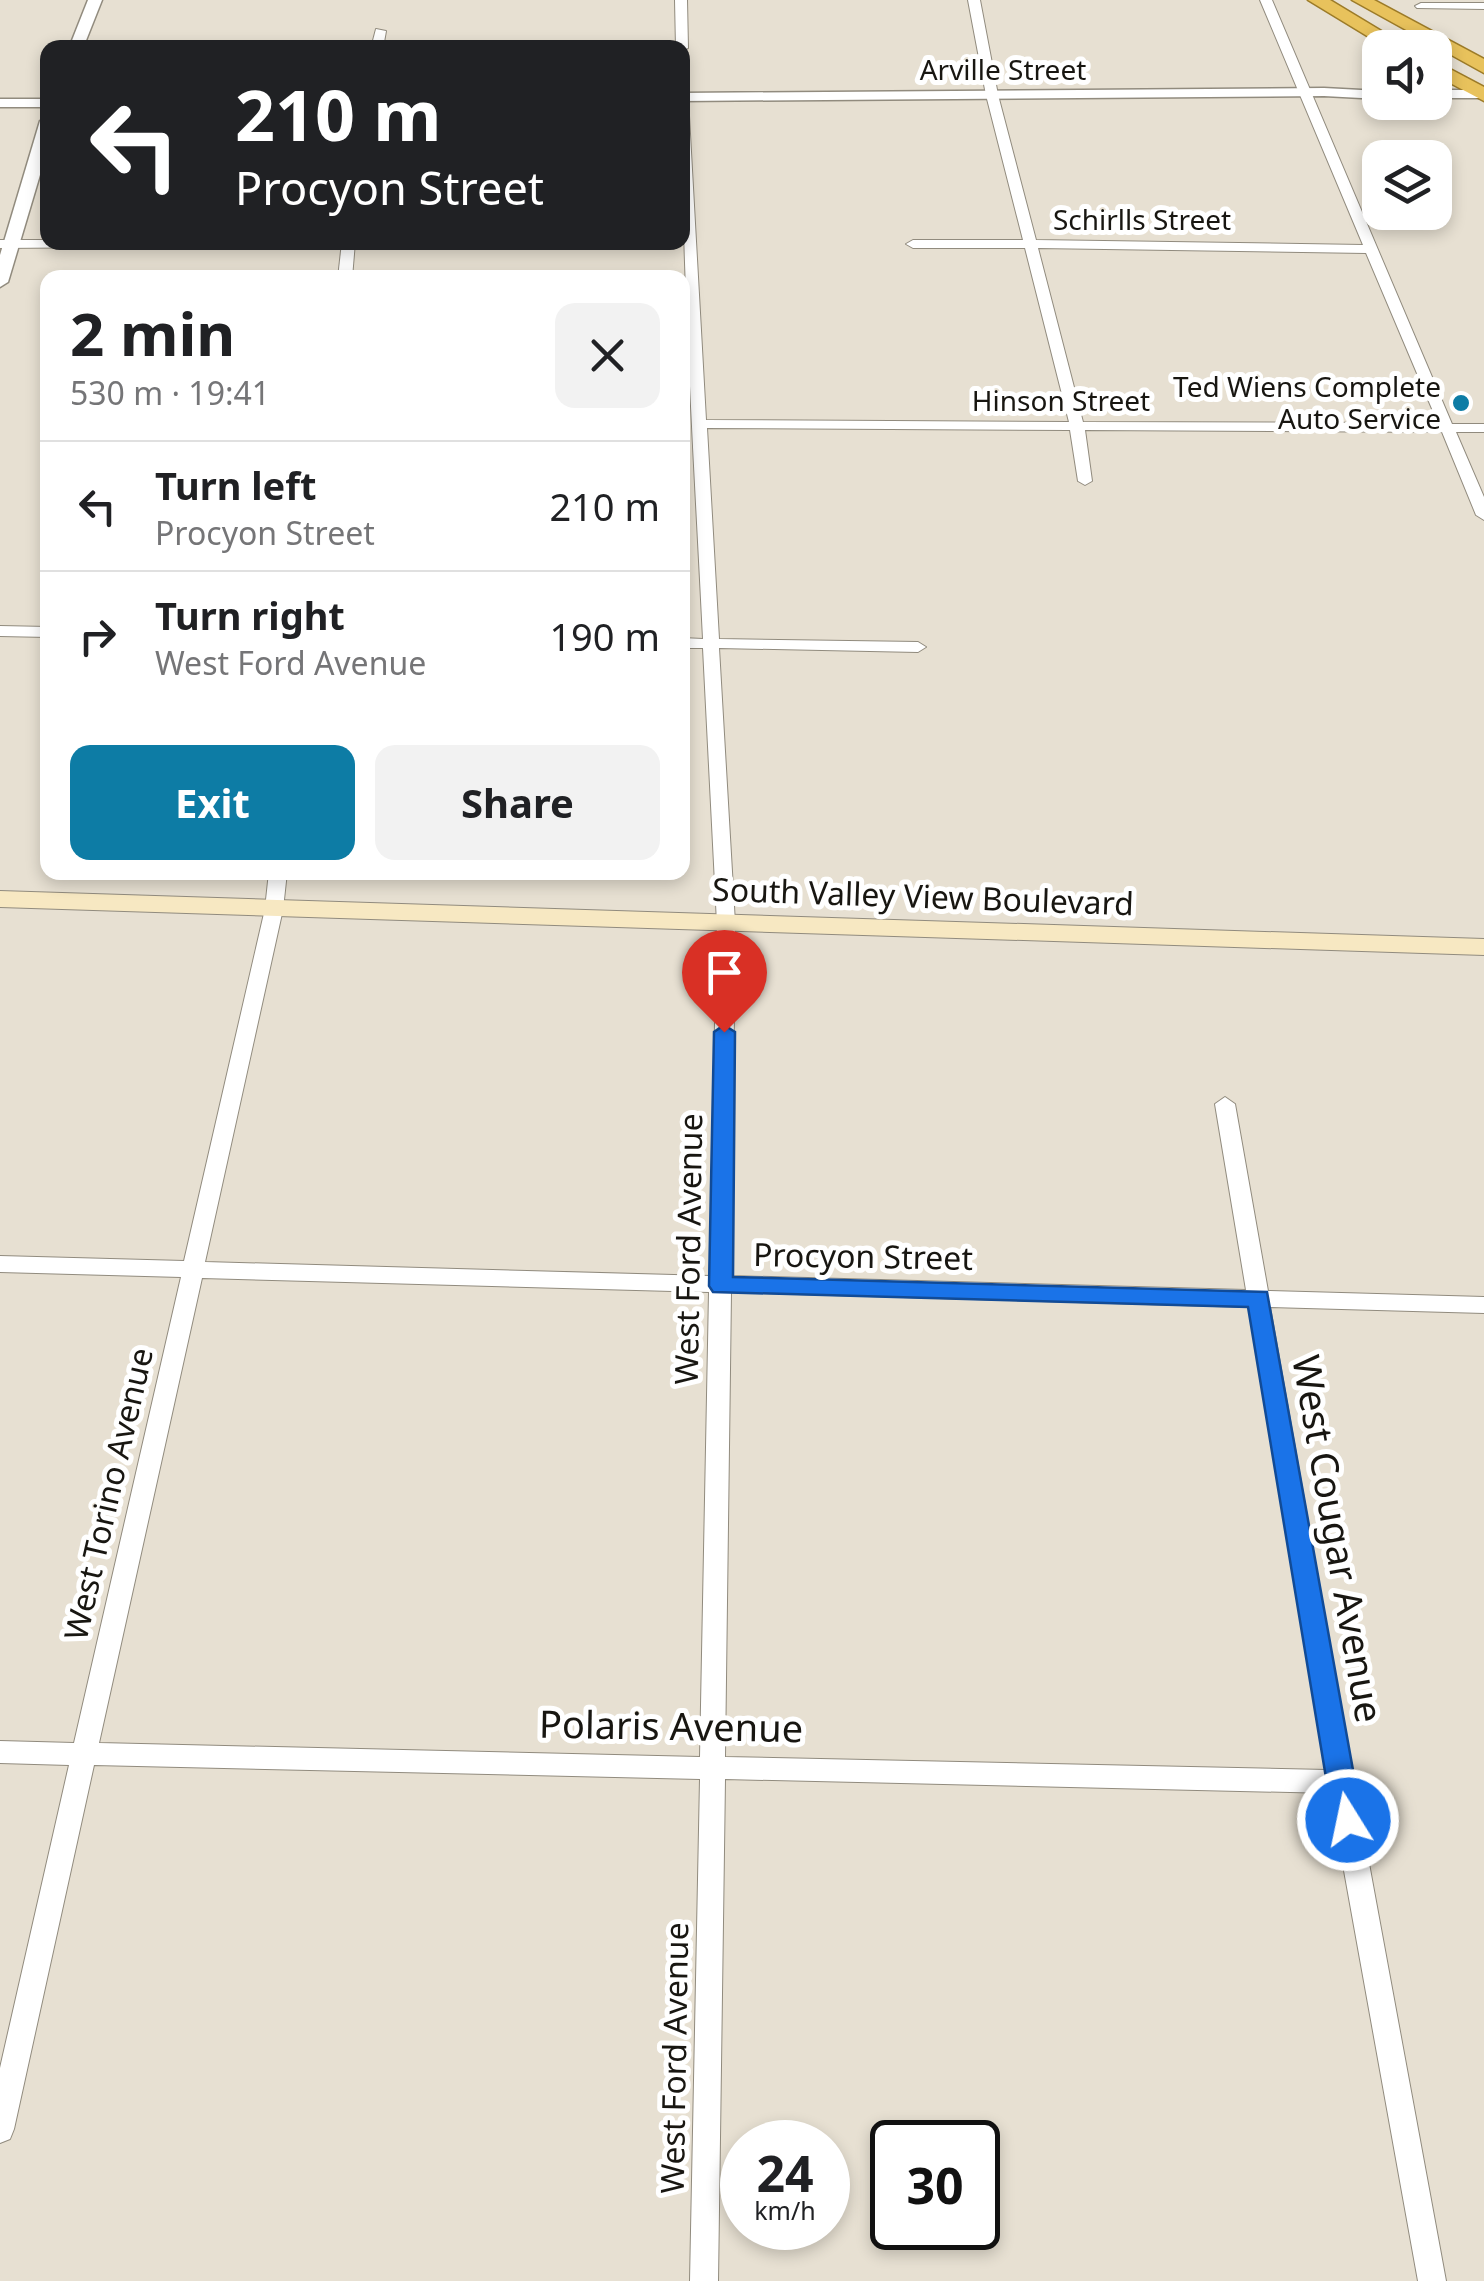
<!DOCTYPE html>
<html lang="en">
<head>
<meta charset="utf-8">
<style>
	body { margin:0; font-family:"Noto Sans",sans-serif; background:#f2f2f2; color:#202124; height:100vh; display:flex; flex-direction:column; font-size:38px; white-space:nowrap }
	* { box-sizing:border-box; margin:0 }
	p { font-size:32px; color:#757577 }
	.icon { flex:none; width:55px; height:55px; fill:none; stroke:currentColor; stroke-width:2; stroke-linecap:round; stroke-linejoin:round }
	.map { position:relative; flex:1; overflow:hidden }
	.side { position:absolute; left:40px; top:270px; width:650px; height:610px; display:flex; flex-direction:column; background:#fff; border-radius:20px; box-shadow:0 5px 15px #0003 }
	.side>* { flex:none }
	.top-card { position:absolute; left:40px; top:40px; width:650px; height:210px; border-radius:20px; box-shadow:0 5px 15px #0003; background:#202124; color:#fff; overflow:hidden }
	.controls { position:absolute; left:1362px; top:30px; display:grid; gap:20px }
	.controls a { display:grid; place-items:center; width:90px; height:90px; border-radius:20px; background:#fff; box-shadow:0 5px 15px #0003; font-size:50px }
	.speed { position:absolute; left:720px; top:2120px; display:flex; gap:20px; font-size:50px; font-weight:700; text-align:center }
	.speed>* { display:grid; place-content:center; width:130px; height:130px; border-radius:50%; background:#fff; box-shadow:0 5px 15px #0003; line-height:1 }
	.speed small { font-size:25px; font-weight:400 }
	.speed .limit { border:5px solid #111; border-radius:15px; background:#fff; color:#111 }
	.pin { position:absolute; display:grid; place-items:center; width:85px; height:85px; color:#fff; margin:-102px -42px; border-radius:50% 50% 50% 0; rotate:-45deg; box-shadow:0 0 10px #0007 }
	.pin .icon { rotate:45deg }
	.me { position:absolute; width:110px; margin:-55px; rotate:350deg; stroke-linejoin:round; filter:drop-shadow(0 0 8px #0008) }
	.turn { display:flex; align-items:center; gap:35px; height:210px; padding:0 30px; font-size:45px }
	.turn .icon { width:130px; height:130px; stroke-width:2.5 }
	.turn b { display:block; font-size:70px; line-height:85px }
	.round { display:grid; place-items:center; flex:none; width:105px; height:105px; border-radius:20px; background:#f2f2f2 }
	.head { display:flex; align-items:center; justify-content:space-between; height:170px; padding:0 30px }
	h1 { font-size:60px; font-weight:700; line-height:75px }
	.cta { display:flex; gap:20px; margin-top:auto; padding:20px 30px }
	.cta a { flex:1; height:115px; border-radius:20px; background:#0d7ca5; color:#fff; font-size:40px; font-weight:700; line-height:115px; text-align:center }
	.cta a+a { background:#f2f2f2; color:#202124 }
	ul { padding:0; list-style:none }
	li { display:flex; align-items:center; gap:30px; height:130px; padding:0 30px; border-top:2px solid #e0e0e0 }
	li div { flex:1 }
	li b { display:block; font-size:38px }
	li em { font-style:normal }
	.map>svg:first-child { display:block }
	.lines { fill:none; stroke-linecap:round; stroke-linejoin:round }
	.minor-casing { stroke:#918b7e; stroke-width:2 }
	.tertiary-casing { stroke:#918b7e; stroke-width:3 }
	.secondary-casing { stroke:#918b7e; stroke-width:2 }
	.trunk-casing { stroke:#9c7b28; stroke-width:3 }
	.minor { fill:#fff; fill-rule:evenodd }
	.tertiary { fill:#fff; fill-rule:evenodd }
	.secondary { fill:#f7e8c2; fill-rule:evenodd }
	.trunk { fill:#e8c25c; fill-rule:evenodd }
	.route { fill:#1a73e8; stroke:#114b97; stroke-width:2.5 }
	.poi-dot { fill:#0d7ca5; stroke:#fff; stroke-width:4 }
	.labels { text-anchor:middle; stroke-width:10; stroke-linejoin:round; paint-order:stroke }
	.far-street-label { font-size:28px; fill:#181611; stroke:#fff }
	.far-poi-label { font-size:28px; fill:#181611; stroke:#fff; text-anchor:end }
	.street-label { font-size:32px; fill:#181611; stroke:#fff }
	.near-street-label { font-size:38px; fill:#181611; stroke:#fff }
</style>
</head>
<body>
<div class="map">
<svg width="1484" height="2281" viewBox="0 0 1484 2281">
	<rect width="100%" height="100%" fill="#e7e0d2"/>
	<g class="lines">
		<g class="minor-casing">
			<g id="minor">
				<path d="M675,0H687L688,48L682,51V48H676Z"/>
				<path d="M968,0H980L998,95L1036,240L1363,245L1260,0H1272L1452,424H1484V432H1456L1484,497V520L1476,515L1442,432L1085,430L1092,481L1085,485L1078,481L1070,430L707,428L719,639L918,642L926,647L918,652L719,648L735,923L731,1276L1246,1290L1215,1104L1225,1097L1235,1104L1268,1291L1484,1297V1313L1270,1307L1354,1782L1446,2281H1418L1330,1793L725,1779L718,2281H690L700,1779L94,1765L14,2129L10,2139L0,2143V2068L69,1765L0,1763V1741L74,1743L181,1277L0,1272V1256L184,1261L265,909L269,872H287L283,909L205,1262L710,1276L717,923L703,648H682V638L703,639C694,456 682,278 682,95L688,98L706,420L1069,422L1025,248H913L906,244L913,240H1023L986,95ZM1038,248L1366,253L1438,423L1083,422ZM202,1278L709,1292L700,1757L99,1743ZM731,1292L1249,1307L1327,1770L725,1757Z"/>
				<path d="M1421,3H1484V9L1417,8L1415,6Z"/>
				<path d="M376,29L386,31L383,48H371Z"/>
				<path d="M0,240H48V242H262L256,246L0,248Z"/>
				<path d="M342,242H355L352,278H338Z"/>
				<path d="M0,626L48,627V637L0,636Z"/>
			</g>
		</g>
		<g class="tertiary-casing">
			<g id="tertiary">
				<path d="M88,0H102L83,48H69Z"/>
				<path d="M1324,88L1380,91V99L1324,96L682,101V93Z"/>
				<rect x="1435" y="90" width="49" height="8"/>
				<rect x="0" y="99" width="48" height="8"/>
				<path d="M48,117V148L8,282L0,287V255L40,121Z"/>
			</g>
		</g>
		<g class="secondary-casing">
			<path id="secondary" d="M0,891L1484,939V955L0,907Z"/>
		</g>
		<g class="trunk-casing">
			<g id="trunk">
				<path d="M1308,0H1330L1393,38L1384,44L1377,42Z"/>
				<path d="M1352,0H1374L1484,59V73Z"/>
				<path d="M1435,61L1484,87V101L1435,75Z"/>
			</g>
		</g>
		<use href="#minor" class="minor"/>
		<use href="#tertiary" class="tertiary"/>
		<use href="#secondary" class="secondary"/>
		<use href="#trunk" class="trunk"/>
	</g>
	<path class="route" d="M724,1025L735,1032L733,1277L1267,1292L1362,1820L1358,1829L1348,1833L1338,1829L1333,1820L1248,1307L713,1292L709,1286L714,1032Z"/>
	<circle class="poi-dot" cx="1461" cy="403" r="10"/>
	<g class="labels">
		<g class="far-street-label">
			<text x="1003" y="80">Arville Street</text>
			<text x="1142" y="230">Schirlls Street</text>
			<text x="1061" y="411">Hinson Street</text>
		</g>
		<g class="far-poi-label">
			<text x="1441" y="397">Ted Wiens Complete<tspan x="1441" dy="32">Auto Service</tspan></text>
		</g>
		<g class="street-label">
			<text transform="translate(923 897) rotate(2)" y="11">South Valley View Boulevard</text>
			<text transform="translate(689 1249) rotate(-89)" y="11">West Ford Avenue</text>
			<text transform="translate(863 1257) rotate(1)" y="11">Procyon Street</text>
			<text transform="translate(109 1494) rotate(-77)" y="11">West Torino Avenue</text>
			<text transform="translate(675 2058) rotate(-89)" y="11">West Ford Avenue</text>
		</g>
		<g class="near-street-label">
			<text transform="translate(1337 1539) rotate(80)" y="13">West Cougar Avenue</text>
			<text transform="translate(671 1727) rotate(1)" y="13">Polaris Avenue</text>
		</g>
	</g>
</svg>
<div class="controls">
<a><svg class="icon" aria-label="sound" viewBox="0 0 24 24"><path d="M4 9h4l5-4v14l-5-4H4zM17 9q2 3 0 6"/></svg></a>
<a><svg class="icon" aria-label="layers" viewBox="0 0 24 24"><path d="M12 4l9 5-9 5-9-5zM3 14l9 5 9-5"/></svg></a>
</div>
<div class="speed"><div>24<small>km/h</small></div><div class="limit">30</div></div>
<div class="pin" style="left:724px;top:1032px;background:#d93025"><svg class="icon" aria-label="arrive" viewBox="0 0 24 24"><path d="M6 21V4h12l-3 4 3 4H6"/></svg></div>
<svg class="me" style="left:1348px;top:1820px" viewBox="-20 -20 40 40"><circle r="17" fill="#1a73e8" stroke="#fff" stroke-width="3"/><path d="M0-11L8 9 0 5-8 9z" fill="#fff"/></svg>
<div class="top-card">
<div class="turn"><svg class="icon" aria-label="left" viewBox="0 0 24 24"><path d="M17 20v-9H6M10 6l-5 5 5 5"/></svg><div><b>210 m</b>Procyon Street</div></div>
</div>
<section class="side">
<div class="head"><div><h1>2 min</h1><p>530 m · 19:41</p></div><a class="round"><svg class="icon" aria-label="close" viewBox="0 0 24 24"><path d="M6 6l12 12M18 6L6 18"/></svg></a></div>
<ul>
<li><svg class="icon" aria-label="left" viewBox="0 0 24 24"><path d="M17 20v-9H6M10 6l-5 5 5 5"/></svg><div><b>Turn left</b><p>Procyon Street</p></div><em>210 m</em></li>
<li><svg class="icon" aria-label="right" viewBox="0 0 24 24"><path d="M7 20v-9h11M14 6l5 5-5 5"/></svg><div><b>Turn right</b><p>West Ford Avenue</p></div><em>190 m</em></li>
</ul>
<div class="cta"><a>Exit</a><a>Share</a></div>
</section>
</div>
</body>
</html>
